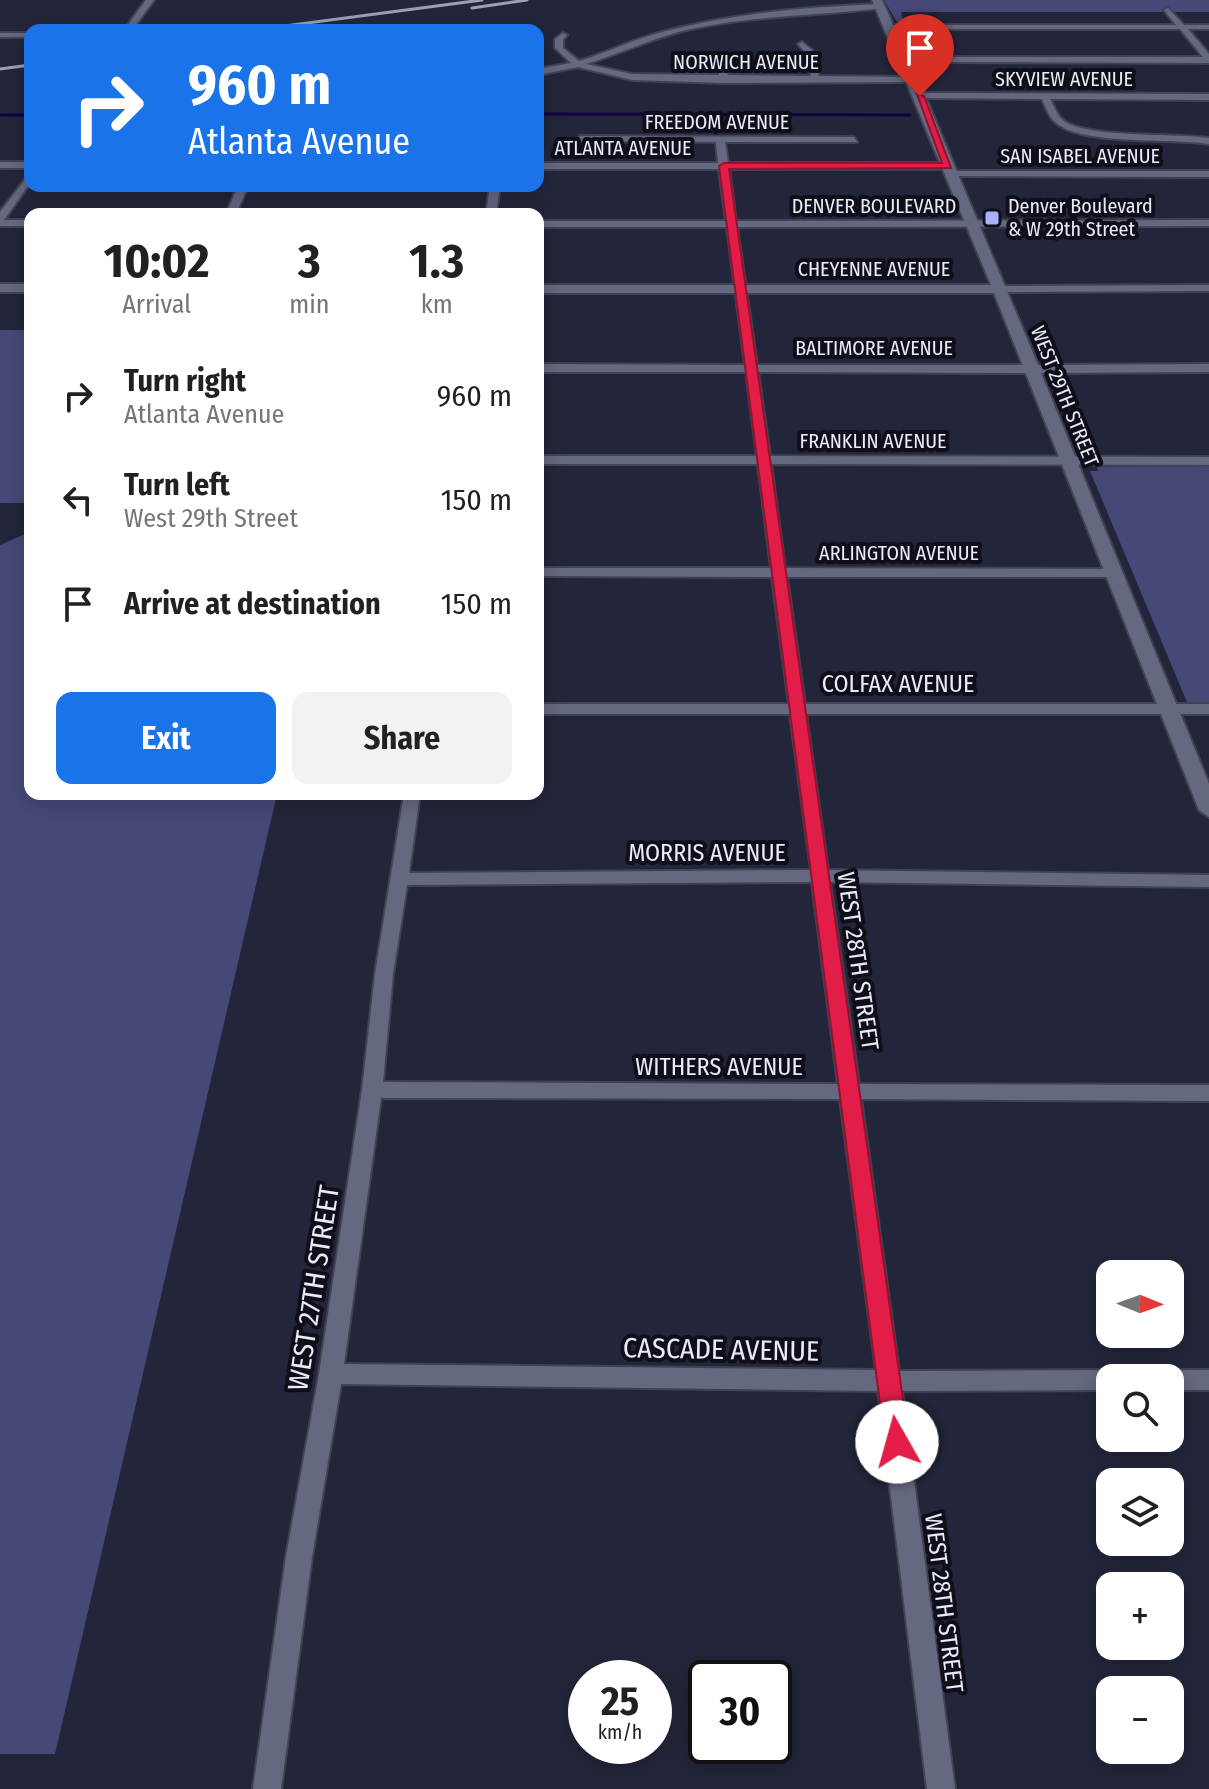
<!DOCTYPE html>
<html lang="en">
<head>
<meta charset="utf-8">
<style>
	body { margin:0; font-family:"Fira Sans Condensed",sans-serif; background:#f2f2f2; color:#202124; height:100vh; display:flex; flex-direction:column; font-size:30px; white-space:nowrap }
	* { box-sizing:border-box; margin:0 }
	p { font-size:26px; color:#757577 }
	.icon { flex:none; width:44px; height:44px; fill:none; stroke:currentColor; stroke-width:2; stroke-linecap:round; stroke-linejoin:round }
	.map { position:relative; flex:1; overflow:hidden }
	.panel { position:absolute; left:24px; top:208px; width:520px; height:592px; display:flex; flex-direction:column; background:#fff; border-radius:16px; box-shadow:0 4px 20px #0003 }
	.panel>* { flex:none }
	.guide { position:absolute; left:24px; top:24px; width:520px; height:168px; border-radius:16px; box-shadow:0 4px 20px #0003; background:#1a73e8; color:#fff; overflow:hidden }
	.needle { width:52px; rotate:91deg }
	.buttons { position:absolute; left:1096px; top:1260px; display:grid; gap:16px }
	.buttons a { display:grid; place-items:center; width:88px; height:88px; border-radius:16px; background:#fff; box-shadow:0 4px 20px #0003; font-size:40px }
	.speed { position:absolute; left:568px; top:1660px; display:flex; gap:16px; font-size:40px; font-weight:700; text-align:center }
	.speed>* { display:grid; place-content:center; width:104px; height:104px; border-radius:50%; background:#fff; box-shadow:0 4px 20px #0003; line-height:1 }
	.speed small { font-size:20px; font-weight:400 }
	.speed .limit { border:4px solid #111; border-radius:12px; background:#fff; color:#111 }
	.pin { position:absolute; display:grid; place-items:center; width:68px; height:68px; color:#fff; margin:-82px -34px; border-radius:50% 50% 50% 0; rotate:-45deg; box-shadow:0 0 8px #0007 }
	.pin .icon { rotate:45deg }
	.me { position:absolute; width:88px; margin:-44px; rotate:353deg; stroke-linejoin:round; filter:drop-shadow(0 0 6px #0008) }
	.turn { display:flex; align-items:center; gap:28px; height:168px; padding:0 32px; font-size:36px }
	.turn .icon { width:104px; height:104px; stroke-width:2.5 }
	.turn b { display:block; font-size:56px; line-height:68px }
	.eta { display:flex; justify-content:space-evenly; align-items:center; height:136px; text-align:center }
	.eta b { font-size:48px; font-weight:700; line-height:56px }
	.action { display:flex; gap:16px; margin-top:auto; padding:16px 32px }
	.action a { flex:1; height:92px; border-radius:16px; background:#1a73e8; color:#fff; font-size:32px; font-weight:700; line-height:92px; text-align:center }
	.action a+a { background:#f2f2f2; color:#202124 }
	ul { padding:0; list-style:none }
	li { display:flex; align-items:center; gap:24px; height:104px; padding:0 32px }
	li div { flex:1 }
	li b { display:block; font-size:30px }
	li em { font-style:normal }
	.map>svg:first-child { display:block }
	.green { fill:#464977 }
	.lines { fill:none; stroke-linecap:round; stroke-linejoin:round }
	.stream { stroke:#100242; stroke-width:3 }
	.minor-casing { stroke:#424255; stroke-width:4 }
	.tertiary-casing { stroke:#424255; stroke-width:4 }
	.minor { fill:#656881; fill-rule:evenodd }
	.tertiary { fill:#656881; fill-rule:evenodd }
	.rail { stroke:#9ea0b1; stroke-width:3 }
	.route { fill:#e11d48; stroke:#92132f; stroke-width:2 }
	.poi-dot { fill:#aab0fb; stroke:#0e0f19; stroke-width:3 }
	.labels { text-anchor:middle; stroke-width:8; stroke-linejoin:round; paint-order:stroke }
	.far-street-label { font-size:20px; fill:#e9ebfa; stroke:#0e0f19 }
	.far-poi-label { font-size:20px; fill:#e9ebfa; stroke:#0e0f19; text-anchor:start }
	.street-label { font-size:24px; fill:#e9ebfa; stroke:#0e0f19 }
	.near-street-label { font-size:28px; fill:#e9ebfa; stroke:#0e0f19 }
</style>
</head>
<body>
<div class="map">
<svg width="1209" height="1789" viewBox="0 0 1209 1789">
	<rect width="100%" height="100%" fill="#23253a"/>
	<g class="green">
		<path d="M884,0H1209V12H901L904,24L897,22Z"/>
		<rect x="0" y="330" width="30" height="173"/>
		<path d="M1097,467H1209V702H1187L1090,471H1098Z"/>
		<path d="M30,532V794H277L55,1754H0V545Z"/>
	</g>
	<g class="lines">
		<g class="stream">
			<path d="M538,114L910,115"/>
			<path d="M0,115H30"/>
			<path d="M712,115L716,136"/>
		</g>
		<g class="minor-casing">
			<g id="minor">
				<path d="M146,0H154L132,30H124Z"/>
				<path d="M879,4L882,8C818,16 755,15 691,29C655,37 622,53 586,64L632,74L719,75L718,68L711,63L715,60L725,65L728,75L811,76L804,51L798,44L802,42L812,50L819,76L913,77L916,82L724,83L632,80L578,67L538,75V69L571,63L555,48V39L563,33L567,35L563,40V48L579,61C609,52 636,38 666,31C736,13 807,7 879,4Z"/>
				<path d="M1168,8L1184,25H1209V29H1188L1209,54V63L904,62L901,57H1203L1180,29H889L885,27L889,25H1176L1164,10Z"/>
				<rect x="0" y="33" width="30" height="4"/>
				<path d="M920,93L1209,94V100L1050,99C1054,106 1057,116 1064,121C1087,138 1176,133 1209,138V144C1172,138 1087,145 1059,125C1050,120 1046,108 1042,99L917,98Z"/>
				<path d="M580,136L854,137L857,142H725L728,163H948L953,166L948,169H729L736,221L1209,220V226L737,227L757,365H1032L1038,369L1032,373L758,372L770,456L1209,457V465L771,464L785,568L1116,569L1123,573L1116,577H787L805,704H1209V714H806L828,870L1209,875V887L830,882L859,1084L1209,1085V1101L861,1099L899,1371L1110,1370L1118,1373L1121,1378H1110V1390L902,1391L955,1789H927L878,1391L341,1384L312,1557L281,1789H253L286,1557L319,1374L362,1090L375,974L404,794H420L409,873L811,870L790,714H538V704H789L772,577L538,576V568H771L758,464H538V456H757L746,372H538V364L745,365L727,227H538V221H726L719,169H538V163H718L716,142L577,141ZM812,882L838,1084L383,1082L393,974L407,885ZM381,1098L840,1099L876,1370L344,1364Z"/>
				<rect x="0" y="162" width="30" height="6"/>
				<path d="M951,171H1209V177L948,176L946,174Z"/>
				<path d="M30,173V183L4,220H30V226H0V212Z"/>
				<path d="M238,186H248L236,214H226Z"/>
				<path d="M490,186H500L496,214H486Z"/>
				<path d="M1209,285V291L1000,292L994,289L1000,286Z"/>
				<path d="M1170,1370H1209V1390H1170V1378H1159L1162,1373Z"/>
			</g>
		</g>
		<g class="tertiary-casing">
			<g id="tertiary">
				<path d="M872,0H882L925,96L1038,365L1209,364V372L1041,373L1209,784V817L1199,810L994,293H538V285H991Z"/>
				<rect x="0" y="284" width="30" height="8"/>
			</g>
		</g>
		<use href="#minor" class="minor"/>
		<use href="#tertiary" class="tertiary"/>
		<g class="rail">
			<path d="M472,8L527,0"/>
			<path d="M254,30L482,0"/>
			<path d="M0,69L30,65"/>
		</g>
	</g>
	<path class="route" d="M917,94L924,96L951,168L729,169L909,1442L906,1450L897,1453L888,1450L885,1442L719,166L724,163H942Z"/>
	<rect class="poi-dot" x="984" y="210" width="16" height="16" rx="4"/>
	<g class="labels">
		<g class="far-street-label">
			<text x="746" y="69">NORWICH AVENUE</text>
			<text x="1064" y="86">SKYVIEW AVENUE</text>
			<text x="717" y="129">FREEDOM AVENUE</text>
			<text x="623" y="155">ATLANTA AVENUE</text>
			<text x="1080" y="163">SAN ISABEL AVENUE</text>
			<text x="874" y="213">DENVER BOULEVARD</text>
			<text x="874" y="276">CHEYENNE AVENUE</text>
			<text x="874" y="355">BALTIMORE AVENUE</text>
			<text transform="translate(1065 396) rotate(68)" y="7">WEST 29TH STREET</text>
			<text x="873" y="448">FRANKLIN AVENUE</text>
			<text x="899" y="560">ARLINGTON AVENUE</text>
		</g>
		<g class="far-poi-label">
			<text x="1008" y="213">Denver Boulevard<tspan x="1008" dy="23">&amp; W 29th Street</tspan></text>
		</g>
		<g class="street-label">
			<text x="898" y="692">COLFAX AVENUE</text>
			<text x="707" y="861">MORRIS AVENUE</text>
			<text transform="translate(858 961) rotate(82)" y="8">WEST 28TH STREET</text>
			<text x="719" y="1075">WITHERS AVENUE</text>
			<text transform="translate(944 1603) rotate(83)" y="8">WEST 28TH STREET</text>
		</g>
		<g class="near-street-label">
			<text transform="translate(313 1288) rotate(-81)" y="10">WEST 27TH STREET</text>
			<text transform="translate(721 1349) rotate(1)" y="10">CASCADE AVENUE</text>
		</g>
	</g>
</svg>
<div class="buttons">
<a><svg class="needle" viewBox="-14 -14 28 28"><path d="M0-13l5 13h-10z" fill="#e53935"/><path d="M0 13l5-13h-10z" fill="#757577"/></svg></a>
<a><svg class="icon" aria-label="search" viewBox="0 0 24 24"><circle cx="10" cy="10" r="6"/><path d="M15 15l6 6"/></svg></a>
<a><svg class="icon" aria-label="layers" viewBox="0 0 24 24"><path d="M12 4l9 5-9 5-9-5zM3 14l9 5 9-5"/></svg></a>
<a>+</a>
<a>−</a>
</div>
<div class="speed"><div>25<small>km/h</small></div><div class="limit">30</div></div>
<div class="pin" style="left:920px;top:96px;background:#d93025"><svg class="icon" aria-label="arrive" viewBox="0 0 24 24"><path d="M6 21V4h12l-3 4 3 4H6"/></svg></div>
<svg class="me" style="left:897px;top:1442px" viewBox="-20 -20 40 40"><circle r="19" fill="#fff"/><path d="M0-13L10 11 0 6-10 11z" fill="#e11d48"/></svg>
<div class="guide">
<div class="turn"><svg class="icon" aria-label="right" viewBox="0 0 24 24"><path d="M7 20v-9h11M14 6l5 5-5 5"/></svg><div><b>960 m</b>Atlanta Avenue</div></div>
</div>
<section class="panel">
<div class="eta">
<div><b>10:02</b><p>Arrival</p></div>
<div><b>3</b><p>min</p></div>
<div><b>1.3</b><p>km</p></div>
</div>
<ul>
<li><svg class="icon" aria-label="right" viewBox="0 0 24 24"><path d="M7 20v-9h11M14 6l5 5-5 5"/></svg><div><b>Turn right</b><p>Atlanta Avenue</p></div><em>960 m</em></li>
<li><svg class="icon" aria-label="left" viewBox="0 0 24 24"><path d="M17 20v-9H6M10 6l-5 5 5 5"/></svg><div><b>Turn left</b><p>West 29th Street</p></div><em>150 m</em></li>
<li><svg class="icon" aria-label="arrive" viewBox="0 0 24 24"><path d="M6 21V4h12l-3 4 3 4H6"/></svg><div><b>Arrive at destination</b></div><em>150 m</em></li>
</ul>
<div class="action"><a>Exit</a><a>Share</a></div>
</section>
</div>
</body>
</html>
